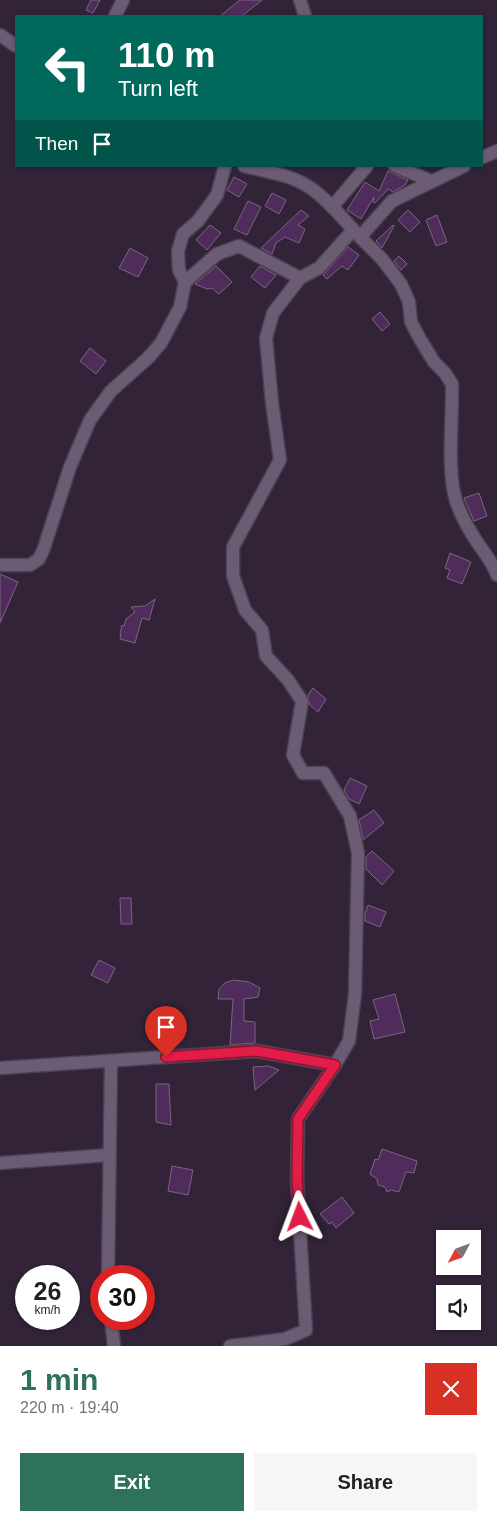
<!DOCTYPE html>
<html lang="en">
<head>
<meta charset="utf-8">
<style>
	body { margin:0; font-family:Helvetica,sans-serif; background:#f6f6f6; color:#202124; height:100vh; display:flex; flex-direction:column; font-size:19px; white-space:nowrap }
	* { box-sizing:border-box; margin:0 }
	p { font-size:16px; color:#757577 }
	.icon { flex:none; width:28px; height:28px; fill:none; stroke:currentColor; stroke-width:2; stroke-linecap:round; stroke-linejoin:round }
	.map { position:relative; height:1346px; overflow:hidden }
	.details { display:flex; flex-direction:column; background:#fff; flex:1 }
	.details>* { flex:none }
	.banner { position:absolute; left:15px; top:15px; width:468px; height:152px; border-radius:0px; box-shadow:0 1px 4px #0004; background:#00695c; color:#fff; overflow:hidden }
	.needle { width:32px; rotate:229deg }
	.controls { position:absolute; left:436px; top:1230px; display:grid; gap:10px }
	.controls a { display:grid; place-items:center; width:45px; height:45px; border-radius:0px; background:#fff; box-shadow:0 1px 4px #0004; font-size:25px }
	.speed { position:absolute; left:15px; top:1265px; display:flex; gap:10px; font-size:25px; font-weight:700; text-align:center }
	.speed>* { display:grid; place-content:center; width:65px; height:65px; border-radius:50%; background:#fff; box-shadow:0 1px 4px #0004; line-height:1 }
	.speed small { font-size:12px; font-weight:400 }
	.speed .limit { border:8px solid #d22; background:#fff; color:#111 }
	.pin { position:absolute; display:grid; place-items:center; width:42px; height:42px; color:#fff; margin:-51px -21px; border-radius:50% 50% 50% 0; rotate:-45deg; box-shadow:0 0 5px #0007 }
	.pin .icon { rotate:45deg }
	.me { position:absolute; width:55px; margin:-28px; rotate:357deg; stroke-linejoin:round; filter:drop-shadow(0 0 4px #0008) }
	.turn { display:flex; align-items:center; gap:18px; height:105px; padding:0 20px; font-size:22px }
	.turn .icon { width:65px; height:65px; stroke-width:2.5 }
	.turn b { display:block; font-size:35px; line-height:42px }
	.then { display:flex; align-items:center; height:48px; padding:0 20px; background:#0003; gap:10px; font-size:19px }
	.round { display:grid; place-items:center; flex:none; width:52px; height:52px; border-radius:0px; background:#f6f6f6 }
	.summary { display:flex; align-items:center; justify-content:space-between; height:85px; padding:0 20px }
	h1 { font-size:30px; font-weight:600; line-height:38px; color:#2e725d }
	.action { display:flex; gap:10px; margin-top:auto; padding:10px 20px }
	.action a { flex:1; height:58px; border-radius:0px; background:#2e725d; color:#fff; font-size:20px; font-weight:600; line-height:58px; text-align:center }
	.action a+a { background:#f6f6f6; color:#202124 }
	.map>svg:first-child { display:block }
	.building { fill:#502c5d; stroke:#77677e }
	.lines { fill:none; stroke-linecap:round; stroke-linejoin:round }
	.minor-casing { stroke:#4c4051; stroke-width:15 }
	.minor { stroke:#6c5c73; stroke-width:12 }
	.route-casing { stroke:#92132f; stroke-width:12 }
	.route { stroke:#e11d48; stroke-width:9 }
</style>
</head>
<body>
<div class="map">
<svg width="497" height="1346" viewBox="0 0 497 1346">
	<rect width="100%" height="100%" fill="#322338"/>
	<g class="building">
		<path d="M91,0H100L93,13L86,10Z"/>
		<path d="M240,0H262L242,16H220Z"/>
		<path d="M388,171L408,180L405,185L393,192L388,189L375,203L373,202L374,197L361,219L347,210L365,182L379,191Z"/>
		<path d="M234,177L247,184L239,197L227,190Z"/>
		<path d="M272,193L286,200L279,214L265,206Z"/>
		<path d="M248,201L261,207L247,235L234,229Z"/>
		<path d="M301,210L309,216L298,225L305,229L299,243L285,237L276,243L272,254L261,248Z"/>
		<path d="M408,210L420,222L410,232L398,220Z"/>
		<path d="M437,215L447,242L436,246L426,220Z"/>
		<path d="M210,225L221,233L207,250L196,240Z"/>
		<path d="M393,225L394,226L382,248L376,241Z"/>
		<path d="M348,247L359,255L348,270L342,266L327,279L323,275Z"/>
		<path d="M130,248L148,258L138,277L119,268Z"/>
		<path d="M399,256L407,264L401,270L394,261Z"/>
		<path d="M216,266L232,282L219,294L212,288L207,289L195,284Z"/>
		<path d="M260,266L276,275L265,288L251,277Z"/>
		<path d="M380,312L390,324L382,331L372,319Z"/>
		<path d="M90,348L106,361L96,374L80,361Z"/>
		<path d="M479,493L487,516L474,521L464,498Z"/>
		<path d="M450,553L471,562L462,584L447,578L450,570L445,568Z"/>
		<path d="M0,574L18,582L0,623Z"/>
		<path d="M155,599L149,620L142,618L135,643L120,639L121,635L120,634L122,625L124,626L126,619L135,612L131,607L145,606Z"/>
		<path d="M313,688L326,699L318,712L310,705L308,695Z"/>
		<path d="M350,778L367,786L359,804L349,799L344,790Z"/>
		<path d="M374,810L384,823L363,840L359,820Z"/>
		<path d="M372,851L394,871L382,885L366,869V857Z"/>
		<path d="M120,898H131L132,924H121Z"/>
		<path d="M368,905L386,912L380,927L365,921V914Z"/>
		<path d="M99,960L115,968L108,983L91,975Z"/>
		<path d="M233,980L249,982L260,988L258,997L244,999V1021L255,1022V1043L230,1045L233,999H218L219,989L225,983Z"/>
		<path d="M395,994L405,1032L374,1039L370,1021L379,1019L373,1000Z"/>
		<path d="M268,1066L279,1070L255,1090L253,1067Z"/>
		<path d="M156,1084H169L171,1125L156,1122Z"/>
		<path d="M382,1149L417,1161L414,1173L406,1172L399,1192L391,1190L387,1192L385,1187L378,1185L377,1179L370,1174L375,1159L378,1160Z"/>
		<path d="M172,1166L193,1170L188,1195L168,1191Z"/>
		<path d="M342,1197L354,1213L336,1228L332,1222L329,1224L320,1214Z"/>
	</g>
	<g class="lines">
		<g class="minor-casing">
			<g id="minor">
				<path d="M300,0L305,16"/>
				<path d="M115,16L123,0"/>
				<path d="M0,35L16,46"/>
				<path d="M481,158L497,151"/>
				<path d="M244,166C264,171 286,174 304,184C323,194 345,221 360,237L392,201L464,166"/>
				<path d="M395,166L431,181"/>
				<path d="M332,207L367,166"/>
				<path d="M360,237L382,259L401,284L409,302L411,322L420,339L434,362L445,373L452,384C453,417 446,474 457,504C462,517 469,530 477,542C485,554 492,561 497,575"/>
				<path d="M185,282L217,254L239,246L300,278"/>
				<path d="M0,565H30L39,559L44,548L70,467L90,420L111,391L148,358L161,343L180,307L185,282L179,270L178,251L183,234L198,221L217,195L225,166"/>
				<path d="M0,1068L257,1051L335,1065"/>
				<path d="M0,1163L109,1155"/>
				<path d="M108,1276L111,1061"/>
				<path d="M111,1319L114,1346"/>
				<path d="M230,1346L285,1339L306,1330L297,1180L298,1119L335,1065L349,1041L355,994L358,853L350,816L324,773H303L293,755L302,701L288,680L266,656L262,630L245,610L233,576V547L280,460L272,403L266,338L273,313L300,278L319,268L353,230"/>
			</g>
		</g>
		<use href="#minor" class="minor"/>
	</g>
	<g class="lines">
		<g class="route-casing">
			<path id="route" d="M166,1057L257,1051L335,1065L298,1119L297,1180L300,1217"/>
		</g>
		<use href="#route" class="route"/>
	</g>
</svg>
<div class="controls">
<a><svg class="needle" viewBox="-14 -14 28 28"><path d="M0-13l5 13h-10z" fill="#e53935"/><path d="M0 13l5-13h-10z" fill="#757577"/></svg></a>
<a><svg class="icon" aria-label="sound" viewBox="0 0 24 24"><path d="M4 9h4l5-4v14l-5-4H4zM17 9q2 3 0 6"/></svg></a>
</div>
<div class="speed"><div>26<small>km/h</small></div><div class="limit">30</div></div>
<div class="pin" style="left:166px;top:1057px;background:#d93025"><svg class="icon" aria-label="arrive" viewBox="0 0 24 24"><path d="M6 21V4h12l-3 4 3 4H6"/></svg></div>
<svg class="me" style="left:300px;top:1217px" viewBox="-20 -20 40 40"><path d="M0-17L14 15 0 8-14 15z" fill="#e11d48" stroke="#fff" stroke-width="4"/></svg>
<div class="banner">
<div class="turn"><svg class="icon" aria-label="left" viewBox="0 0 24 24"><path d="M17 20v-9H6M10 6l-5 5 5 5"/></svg><div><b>110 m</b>Turn left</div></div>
<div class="then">Then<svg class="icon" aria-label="arrive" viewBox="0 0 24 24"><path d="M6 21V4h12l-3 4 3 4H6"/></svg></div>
</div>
</div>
<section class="details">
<div class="summary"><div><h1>1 min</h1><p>220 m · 19:40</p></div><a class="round" style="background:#d93025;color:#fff"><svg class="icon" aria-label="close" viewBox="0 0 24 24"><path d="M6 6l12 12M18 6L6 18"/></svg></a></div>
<div class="action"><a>Exit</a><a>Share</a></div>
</section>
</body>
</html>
